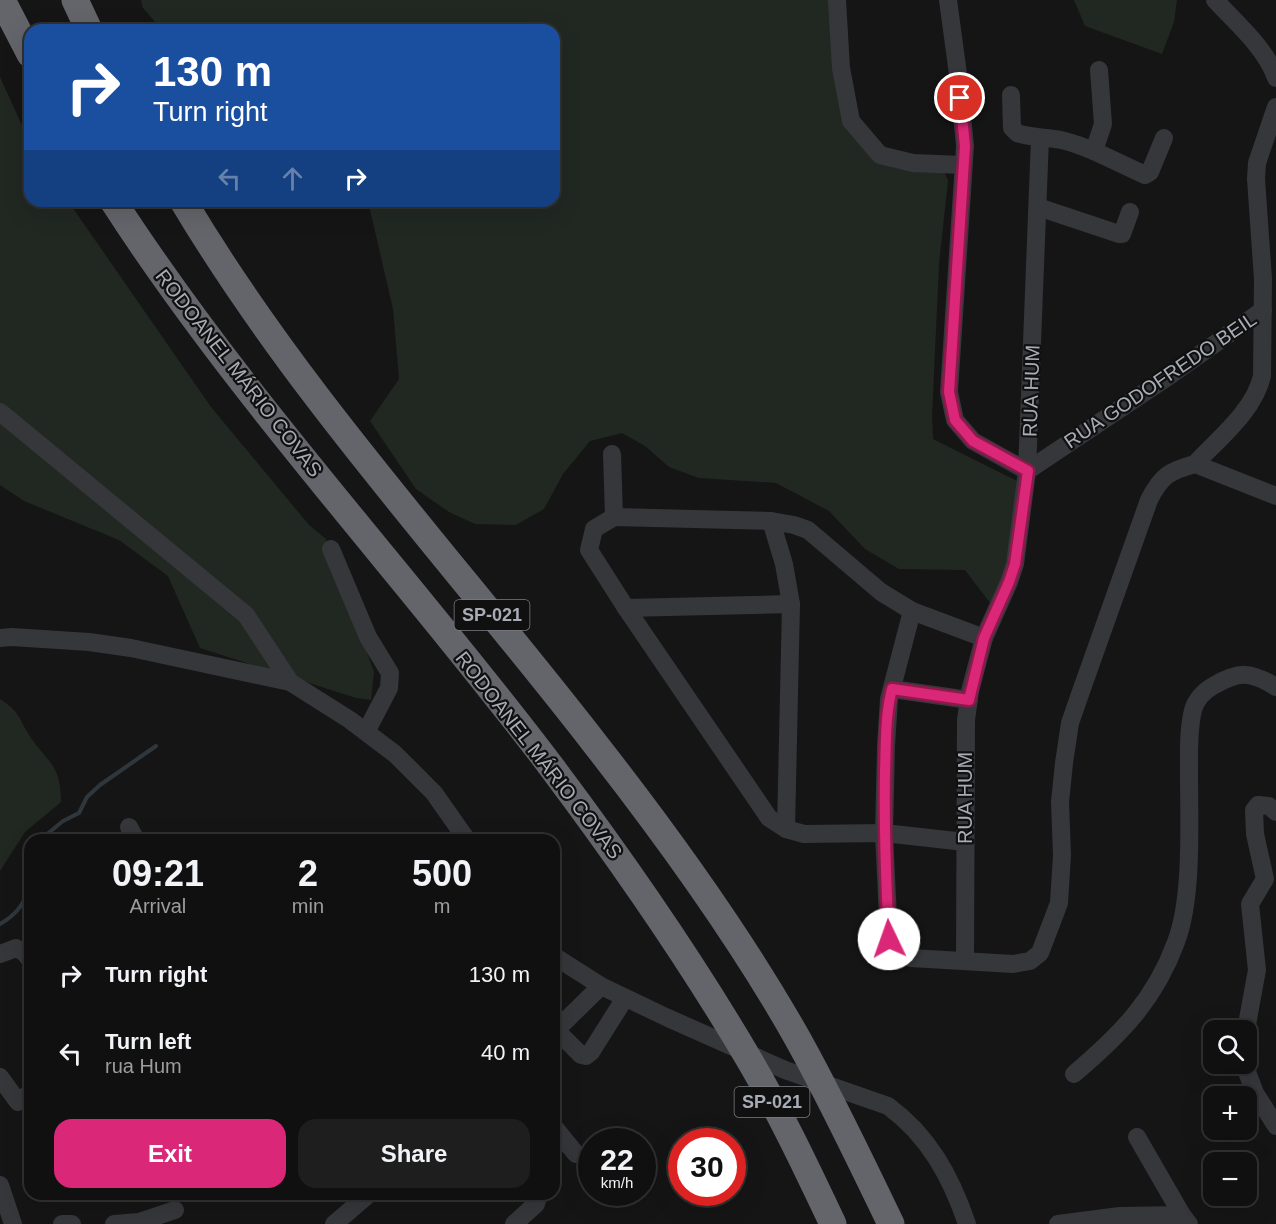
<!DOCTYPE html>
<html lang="en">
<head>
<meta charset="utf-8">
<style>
	body { margin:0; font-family:Helvetica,sans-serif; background:#1e1e1e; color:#f1f3f6; height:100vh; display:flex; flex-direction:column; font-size:22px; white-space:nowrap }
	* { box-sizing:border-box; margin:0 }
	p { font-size:20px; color:#9c9d9f }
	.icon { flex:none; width:33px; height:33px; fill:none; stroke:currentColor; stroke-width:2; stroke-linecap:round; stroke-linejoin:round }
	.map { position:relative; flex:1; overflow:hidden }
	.side { position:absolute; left:24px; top:834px; width:536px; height:366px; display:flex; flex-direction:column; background:#101010; border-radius:18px; box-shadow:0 6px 24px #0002,0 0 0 2px #303030 }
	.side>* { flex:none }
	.top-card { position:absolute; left:24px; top:24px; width:536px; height:183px; border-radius:18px; box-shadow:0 6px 24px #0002,0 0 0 2px #303030; background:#1a4fa0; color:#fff; overflow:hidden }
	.buttons { position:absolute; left:1203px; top:1020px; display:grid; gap:12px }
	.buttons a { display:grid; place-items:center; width:54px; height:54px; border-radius:12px; background:#101010; box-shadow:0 6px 24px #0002,0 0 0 2px #303030; font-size:30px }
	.speed { position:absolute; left:578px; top:1128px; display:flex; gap:12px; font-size:30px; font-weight:700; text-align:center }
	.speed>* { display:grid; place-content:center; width:78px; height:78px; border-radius:50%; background:#101010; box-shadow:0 6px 24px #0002,0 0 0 2px #303030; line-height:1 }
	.speed small { font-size:15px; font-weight:400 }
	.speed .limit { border:9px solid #d22; background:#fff; color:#111 }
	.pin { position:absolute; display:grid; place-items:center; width:51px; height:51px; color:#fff; margin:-26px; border:3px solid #fff; border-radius:50%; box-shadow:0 2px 6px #0007 }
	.me { position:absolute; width:66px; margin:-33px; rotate:357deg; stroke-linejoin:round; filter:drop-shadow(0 0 4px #0008) }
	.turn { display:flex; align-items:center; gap:21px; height:126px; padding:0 30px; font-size:27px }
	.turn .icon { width:78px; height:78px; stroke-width:2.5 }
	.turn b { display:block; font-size:42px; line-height:51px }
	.lanes { display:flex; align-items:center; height:57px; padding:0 30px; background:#0003; justify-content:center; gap:30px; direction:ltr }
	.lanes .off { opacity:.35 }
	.eta { display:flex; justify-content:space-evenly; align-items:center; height:102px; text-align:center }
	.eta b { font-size:36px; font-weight:700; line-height:42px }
	.cta { display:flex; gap:12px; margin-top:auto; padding:12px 30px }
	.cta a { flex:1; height:69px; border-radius:18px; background:#db2777; color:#fff; font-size:24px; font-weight:700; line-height:69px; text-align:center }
	.cta a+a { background:#1e1e1e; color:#f1f3f6 }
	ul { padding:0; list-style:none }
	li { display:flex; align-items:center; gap:18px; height:78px; padding:0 30px }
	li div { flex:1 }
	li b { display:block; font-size:22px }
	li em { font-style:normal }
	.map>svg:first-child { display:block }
	.green { fill:#212822 }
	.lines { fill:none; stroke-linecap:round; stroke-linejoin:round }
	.stream { stroke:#2f373d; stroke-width:4 }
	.minor { stroke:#36373b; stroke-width:18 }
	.highway { stroke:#63656b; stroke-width:27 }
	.route-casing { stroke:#8e194d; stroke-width:15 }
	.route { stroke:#db2777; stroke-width:10 }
	.labels { text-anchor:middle; stroke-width:4.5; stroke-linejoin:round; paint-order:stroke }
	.shield { fill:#101011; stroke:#7a7d84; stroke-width:1.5 }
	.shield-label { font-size:18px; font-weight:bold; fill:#a8acb5 }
	.street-label { font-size:20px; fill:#a8acb5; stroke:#101011 }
</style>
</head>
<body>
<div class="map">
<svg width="1276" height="1224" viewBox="0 0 1276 1224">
	<rect width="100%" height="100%" fill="#151516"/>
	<g class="green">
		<path d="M141,0H829L851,121L880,155L941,164L948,181L939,264L932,416L933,439L1023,484L1012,563L994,608L965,570L899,569L865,549L829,511L776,483L699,478L669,467L645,446L622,433L590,441L563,474L544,509L516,525L475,524L449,512L416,489L370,421L399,379L393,309L368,201H554V30H162L143,8Z"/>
		<path d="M1074,0H1177L1174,22L1162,54L1085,26Z"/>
		<path d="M0,77L30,143V201H68L211,407L309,525L326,539L374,672L371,700L356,698L200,648L168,576L119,540L24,501L0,485Z"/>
		<path d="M0,699C21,713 17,716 29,735C47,763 61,763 61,802L25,832L0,871Z"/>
	</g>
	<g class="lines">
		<g class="stream">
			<path d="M40,840L63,821L79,813L87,797L100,785L156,746"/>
			<path d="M0,924C11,918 25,906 26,892C27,878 25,873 30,859"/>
		</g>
		<g class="minor">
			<path d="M837,0L841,68L851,121L880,155L913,163L963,165"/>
			<path d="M948,0L958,74L965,146L949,392L955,420L973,441L1027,471L1172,374L1263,310"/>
			<path d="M1215,0C1236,23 1266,48 1276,78"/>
			<path d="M1099,70L1103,124L1094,151L1145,175L1150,172L1164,138"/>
			<path d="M1011,95L1012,128L1017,133C1031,138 1046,137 1061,140C1072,142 1083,147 1094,151"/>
			<path d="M1038,207L1119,234H1122L1130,212"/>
			<path d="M0,412L246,615L290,682L350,720L395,754L434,793L467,840"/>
			<path d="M612,454L614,517"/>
			<path d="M1195,464C1219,438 1254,411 1262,376L1263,279L1256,179L1257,163L1276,107"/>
			<path d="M1195,464L1276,496"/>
			<path d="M771,521L784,564L791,604L786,829"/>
			<path d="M331,549L368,637L390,673L389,688L366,732"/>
			<path d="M626,608L791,604"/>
			<path d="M912,611L889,699L886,746L884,833L889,939C894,951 899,954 911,958L1013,964L1030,961L1040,953L1059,903L1062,855L1060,802L1064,763L1070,723L1079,697L1149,500C1161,476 1169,471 1195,464"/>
			<path d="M0,638L12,637L89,642L131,648L290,682"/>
			<path d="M892,689L969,700"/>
			<path d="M129,827L136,840"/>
			<path d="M965,842L884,833L804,834L786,829L769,818L626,608L589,550L594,529L614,517L771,521L794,525L808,530L881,592L912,611L984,638"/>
			<path d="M0,954L16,948L25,953L30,960"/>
			<path d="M554,956L601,986L668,1018L785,1070L888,1106C929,1136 951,1177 967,1224"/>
			<path d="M965,960L966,720L970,691L984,638L1009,582L1015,564L1027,471L1040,138"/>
			<path d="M556,1030L581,1055L586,1056L591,1052L625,998"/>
			<path d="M1246,1030L1257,970L1250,904L1265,879L1255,834L1254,810L1258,805L1269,806L1276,812"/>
			<path d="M554,1032L601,986"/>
			<path d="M1244,1064L1255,1093L1276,1126"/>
			<path d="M1074,1074C1120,1035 1155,1000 1176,942C1193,898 1189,822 1189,774C1189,753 1188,731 1193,710C1196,700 1204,691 1213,686C1239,671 1250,671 1276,687"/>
			<path d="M0,1077L18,1102L30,1093"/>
			<path d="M554,1127L576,1154"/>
			<path d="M1137,1137L1182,1215"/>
			<path d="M0,1185L13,1224"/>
			<path d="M62,1224H72"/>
			<path d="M114,1224L139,1222L175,1210"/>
			<path d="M334,1224L369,1194"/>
			<path d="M514,1224L536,1204L539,1194"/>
			<path d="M1058,1224L1120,1216L1182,1215L1189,1224"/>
		</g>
		<g class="highway">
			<path d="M2,0L30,54"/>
			<path d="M75,0L89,30"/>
			<path d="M113,201C243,402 409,578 553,769C622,861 688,956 747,1056C779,1110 806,1167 833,1224"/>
			<path d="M183,201C300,397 457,565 596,745C668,837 737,932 795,1034C830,1096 860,1160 891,1224"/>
		</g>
	</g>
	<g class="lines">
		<g class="route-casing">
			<path id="route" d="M889,939C886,883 884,828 885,772C886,745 885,715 892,689L969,700L984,638L1009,582L1015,564L1028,471L973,441L955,420L949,392L965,146L960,98"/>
		</g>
		<use href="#route" class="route"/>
	</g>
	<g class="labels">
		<g class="shield">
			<rect x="454.5" y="600" width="75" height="30" rx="4.5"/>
			<rect x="734.5" y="1087" width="75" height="30" rx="4.5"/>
		</g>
		<g class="shield-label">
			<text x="492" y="621">SP-021</text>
			<text x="772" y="1108">SP-021</text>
		</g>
		<g class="street-label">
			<text transform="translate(239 373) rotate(52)" y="7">RODOANEL MÁRIO COVAS</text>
			<text transform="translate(1160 380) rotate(-34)" y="7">RUA GODOFREDO BEIL</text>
			<text transform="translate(1031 391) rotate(-88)" y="7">RUA HUM</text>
			<text transform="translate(539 755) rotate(52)" y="7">RODOANEL MÁRIO COVAS</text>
			<text transform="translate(965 798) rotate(-90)" y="7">RUA HUM</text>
		</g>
	</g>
</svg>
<div class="buttons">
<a><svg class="icon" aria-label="search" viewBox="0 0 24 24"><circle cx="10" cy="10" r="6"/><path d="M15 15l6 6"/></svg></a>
<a>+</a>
<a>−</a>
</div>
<div class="speed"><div>22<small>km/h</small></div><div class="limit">30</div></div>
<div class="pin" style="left:960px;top:98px;background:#d93025"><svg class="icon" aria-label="arrive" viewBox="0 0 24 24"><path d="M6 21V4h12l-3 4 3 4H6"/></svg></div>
<svg class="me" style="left:889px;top:939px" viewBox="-20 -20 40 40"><circle r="19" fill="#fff"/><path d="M0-13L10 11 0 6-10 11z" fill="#db2777"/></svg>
<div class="top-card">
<div class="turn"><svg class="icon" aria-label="right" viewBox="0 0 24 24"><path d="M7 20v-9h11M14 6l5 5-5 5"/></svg><div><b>130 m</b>Turn right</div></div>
<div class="lanes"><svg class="icon off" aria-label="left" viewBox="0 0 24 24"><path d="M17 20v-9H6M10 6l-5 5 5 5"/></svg><svg class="icon off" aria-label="ahead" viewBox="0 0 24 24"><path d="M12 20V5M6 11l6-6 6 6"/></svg><svg class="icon" aria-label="right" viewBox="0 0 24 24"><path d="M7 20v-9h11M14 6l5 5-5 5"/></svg></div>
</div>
<section class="side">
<div class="eta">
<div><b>09:21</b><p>Arrival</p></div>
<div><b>2</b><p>min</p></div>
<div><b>500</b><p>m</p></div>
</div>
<ul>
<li><svg class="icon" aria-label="right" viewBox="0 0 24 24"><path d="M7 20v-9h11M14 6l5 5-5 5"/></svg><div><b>Turn right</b></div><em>130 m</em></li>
<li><svg class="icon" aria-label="left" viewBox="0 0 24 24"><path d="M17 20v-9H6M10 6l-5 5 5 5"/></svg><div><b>Turn left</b><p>rua Hum</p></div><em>40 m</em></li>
</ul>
<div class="cta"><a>Exit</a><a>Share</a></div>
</section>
</div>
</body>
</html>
